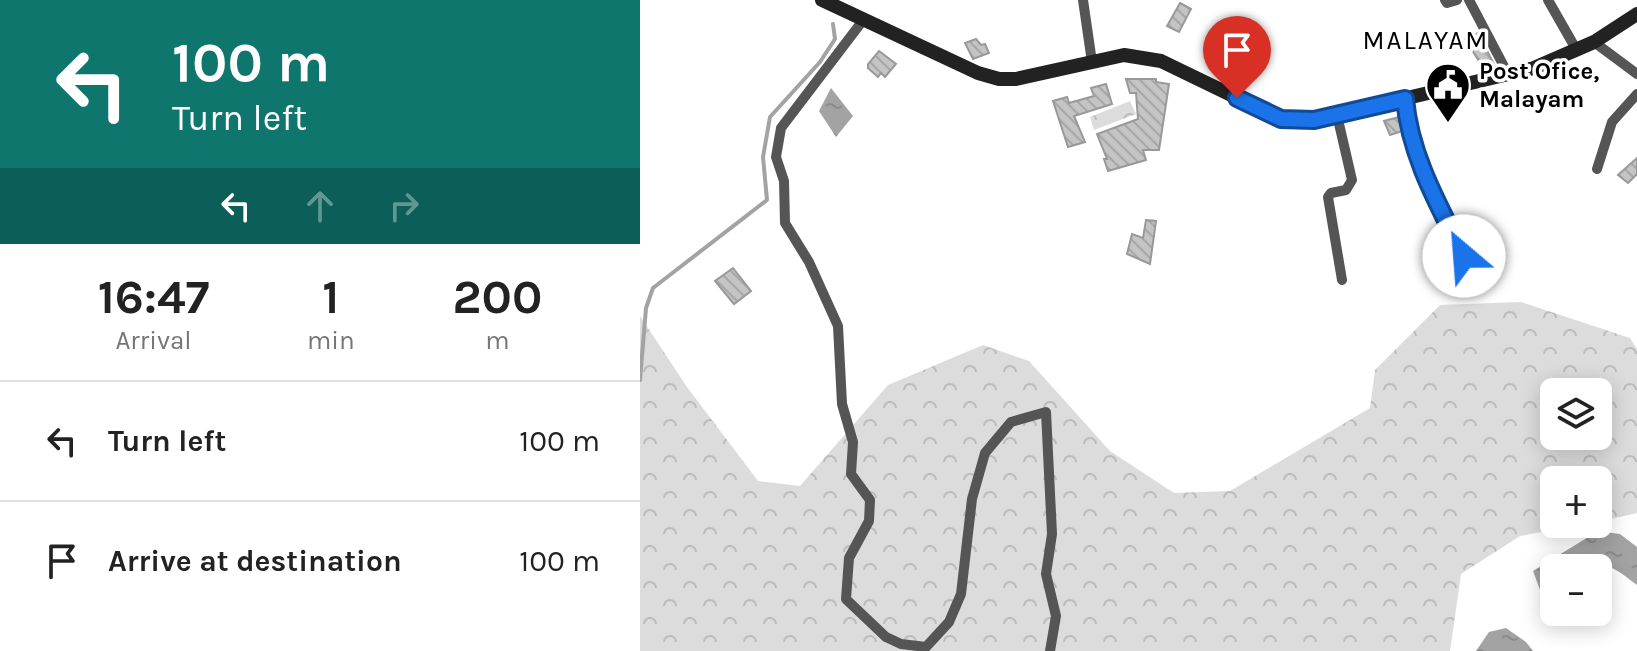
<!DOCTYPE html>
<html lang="en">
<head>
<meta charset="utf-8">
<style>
	body { margin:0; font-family:Karla,sans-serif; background:#f6f6f6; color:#222; height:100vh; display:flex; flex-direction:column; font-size:30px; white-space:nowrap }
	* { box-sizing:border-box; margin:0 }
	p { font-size:26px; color:#767676 }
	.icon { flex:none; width:44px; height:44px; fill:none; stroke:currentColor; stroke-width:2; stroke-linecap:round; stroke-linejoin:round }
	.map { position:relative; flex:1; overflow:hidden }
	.side { display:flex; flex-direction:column; background:#fff; width:640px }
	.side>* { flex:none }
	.banner { background:#0f766e; color:#fff; overflow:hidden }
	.fabs { position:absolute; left:900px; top:378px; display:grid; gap:16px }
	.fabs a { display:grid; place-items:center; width:72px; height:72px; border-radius:12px; background:#fff; box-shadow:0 4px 20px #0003; font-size:40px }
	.pin { position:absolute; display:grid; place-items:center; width:68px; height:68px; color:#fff; margin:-82px -34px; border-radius:50% 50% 50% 0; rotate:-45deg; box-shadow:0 0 8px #0007 }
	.pin .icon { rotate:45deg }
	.me { position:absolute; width:88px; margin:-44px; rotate:333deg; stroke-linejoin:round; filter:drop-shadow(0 0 6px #0008) }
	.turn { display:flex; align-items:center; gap:28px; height:168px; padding:0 40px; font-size:36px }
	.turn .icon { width:104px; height:104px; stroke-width:2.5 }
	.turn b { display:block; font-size:56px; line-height:68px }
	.lanes { display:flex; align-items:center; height:76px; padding:0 40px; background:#0003; justify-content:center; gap:40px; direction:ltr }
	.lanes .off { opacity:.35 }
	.eta { display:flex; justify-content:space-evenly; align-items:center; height:136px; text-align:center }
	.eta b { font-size:48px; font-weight:700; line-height:56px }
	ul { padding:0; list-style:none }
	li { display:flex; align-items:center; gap:24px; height:120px; padding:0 40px; border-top:2px solid #e0e0e0 }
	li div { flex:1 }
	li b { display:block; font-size:30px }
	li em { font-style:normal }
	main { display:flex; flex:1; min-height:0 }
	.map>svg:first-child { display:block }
	.forest { fill:url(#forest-crowns); fill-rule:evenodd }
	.water { fill:url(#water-ripples) }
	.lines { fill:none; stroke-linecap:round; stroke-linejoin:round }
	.stream { stroke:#a3a3a3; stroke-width:4 }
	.building { fill:url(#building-back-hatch); stroke:#999; stroke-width:2 }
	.street { stroke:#555; stroke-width:10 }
	.secondary { stroke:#222; stroke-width:14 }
	.route-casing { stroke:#114b97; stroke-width:20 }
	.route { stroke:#1a73e8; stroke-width:14 }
	.labels { text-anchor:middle; stroke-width:7; stroke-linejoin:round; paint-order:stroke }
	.poi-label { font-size:24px; font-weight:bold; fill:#000; stroke:#fff; text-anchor:start }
	.neighbourhood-label { font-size:26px; letter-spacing:2px; fill:#000; stroke:#fff }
</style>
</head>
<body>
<main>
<section class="side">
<div class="banner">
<div class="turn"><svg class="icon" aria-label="left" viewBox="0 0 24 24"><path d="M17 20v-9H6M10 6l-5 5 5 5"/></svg><div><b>100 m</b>Turn left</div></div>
<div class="lanes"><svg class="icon" aria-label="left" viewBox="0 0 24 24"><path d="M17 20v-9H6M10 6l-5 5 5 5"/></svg><svg class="icon off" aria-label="ahead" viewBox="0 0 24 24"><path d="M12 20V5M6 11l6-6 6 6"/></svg><svg class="icon off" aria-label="right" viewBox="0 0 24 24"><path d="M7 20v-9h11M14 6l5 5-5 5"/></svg></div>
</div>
<div class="eta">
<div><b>16:47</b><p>Arrival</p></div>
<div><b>1</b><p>min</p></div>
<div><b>200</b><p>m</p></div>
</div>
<ul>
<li><svg class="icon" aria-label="left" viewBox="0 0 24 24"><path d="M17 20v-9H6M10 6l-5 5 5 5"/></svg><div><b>Turn left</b></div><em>100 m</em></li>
<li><svg class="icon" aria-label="arrive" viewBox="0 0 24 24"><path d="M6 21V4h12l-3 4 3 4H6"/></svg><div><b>Arrive at destination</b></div><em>100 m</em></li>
</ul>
</section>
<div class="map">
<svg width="997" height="651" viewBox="0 0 997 651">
	<defs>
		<pattern id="forest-crowns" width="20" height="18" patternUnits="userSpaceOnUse" patternTransform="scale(2)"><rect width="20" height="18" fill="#dcdcdc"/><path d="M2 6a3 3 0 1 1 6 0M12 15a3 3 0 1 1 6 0" fill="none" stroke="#bbb"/></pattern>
		<pattern id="water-ripples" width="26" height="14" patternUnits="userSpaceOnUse" patternTransform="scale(2)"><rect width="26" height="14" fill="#a3a3a3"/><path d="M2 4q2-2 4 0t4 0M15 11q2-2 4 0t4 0" fill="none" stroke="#8b8b8b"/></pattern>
		<pattern id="building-back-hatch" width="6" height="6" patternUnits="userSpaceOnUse" patternTransform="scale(2)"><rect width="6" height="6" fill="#c4c4c4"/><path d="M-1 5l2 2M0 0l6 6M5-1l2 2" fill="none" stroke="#a7a7a7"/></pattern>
	</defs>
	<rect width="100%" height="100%" fill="#fff"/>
	<g class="forest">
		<path d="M490,101L496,114L454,130L450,117Z"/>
		<path d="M881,302L990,338L997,349V513L958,522V480H914V524H946L880,536L821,574L810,651H0V316L47,387L118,481L160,486L248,385L343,345L389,361L470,451L534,493L590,491L730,408L735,370L800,305ZM914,392H958V436H914Z"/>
	</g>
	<g class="water">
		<path d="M191,88L213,116L196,137L179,111Z"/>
		<path d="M958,531L980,534L997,547V585C980,573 965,557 944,568H914V610L900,590L893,571Z"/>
		<path d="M866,628L886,642L893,651H836L849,632Z"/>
	</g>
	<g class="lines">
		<path class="stream" d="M0,380L6,308L13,288L127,200L123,157L130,117L180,62L195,39L193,24"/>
	</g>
	<g class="building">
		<path d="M540,3L551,9L539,32L527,26Z"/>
		<path d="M838,33L855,66L853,67L844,69L825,39Z"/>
		<path d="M336,39L341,45L345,44L349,53L333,59L325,43Z"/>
		<path d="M239,51L256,64L245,77L241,73L238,77L228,68V64Z"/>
		<path d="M486,79H516V82L529,84L519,150H503L506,160L468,171L464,159H467L457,134L498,119L496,93H490Z"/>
		<path d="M466,84L472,104L434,116L445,142L428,147L413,101L427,97L429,103L454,96L451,88Z"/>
		<path d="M759,117L762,131L750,135L744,121Z"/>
		<path d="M997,158V174L988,183L978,175Z"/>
		<path d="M506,220L516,221L510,264L487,254L492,234L503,238Z"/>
		<path d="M93,268L111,291L94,304L75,281Z"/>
	</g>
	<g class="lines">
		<g class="street">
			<path d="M443,0L452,62"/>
			<path d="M805,0L807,3L817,0"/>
			<path d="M829,0L868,74"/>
			<path d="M908,0L936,49"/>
			<path d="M224,19L141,128L136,157L144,181L145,223L169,262L198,326L202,404L213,442L211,474L230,500L229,521L209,558L206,599L246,637L261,644L286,647L309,622L321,594L332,499L345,453L371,422L406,412L412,534L406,574L416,616L410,651"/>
			<path d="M954,42L997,74"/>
			<path d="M765,99C770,156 799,206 824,256"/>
			<path d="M697,115L712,180L706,190L691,193L688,197L702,280"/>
			<path d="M957,169L972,122L997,94"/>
		</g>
		<path class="secondary" d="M182,0L338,73L359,79H376L484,55L521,61L641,119L674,120L894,68L954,42L997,14"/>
	</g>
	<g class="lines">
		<g class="route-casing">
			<path id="route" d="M597,98L641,119L674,120L765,99C770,156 799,206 824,256"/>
		</g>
		<use href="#route" class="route"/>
	</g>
	<defs>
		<g id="civic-pin" transform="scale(2.3)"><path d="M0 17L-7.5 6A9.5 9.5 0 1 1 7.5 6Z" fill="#000" stroke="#fff"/><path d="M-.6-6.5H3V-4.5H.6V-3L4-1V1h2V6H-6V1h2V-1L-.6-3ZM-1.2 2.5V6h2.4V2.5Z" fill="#fff"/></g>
	</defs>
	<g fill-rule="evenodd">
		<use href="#civic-pin" x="808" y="85"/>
	</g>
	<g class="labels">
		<g class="poi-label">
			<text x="839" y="79">Post Ofice,<tspan x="839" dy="28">Malayam</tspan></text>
		</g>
		<g class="neighbourhood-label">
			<text x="786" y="49">MALAYAM</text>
		</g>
	</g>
</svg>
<div class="fabs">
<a><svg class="icon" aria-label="layers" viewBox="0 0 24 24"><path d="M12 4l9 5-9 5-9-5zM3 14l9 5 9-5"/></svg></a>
<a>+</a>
<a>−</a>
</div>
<div class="pin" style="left:597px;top:98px;background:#d93025"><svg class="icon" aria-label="arrive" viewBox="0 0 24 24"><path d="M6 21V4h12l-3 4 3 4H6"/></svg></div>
<svg class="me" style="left:824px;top:256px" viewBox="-20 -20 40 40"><circle r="19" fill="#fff"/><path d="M0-13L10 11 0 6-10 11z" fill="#1a73e8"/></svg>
</div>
</main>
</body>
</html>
